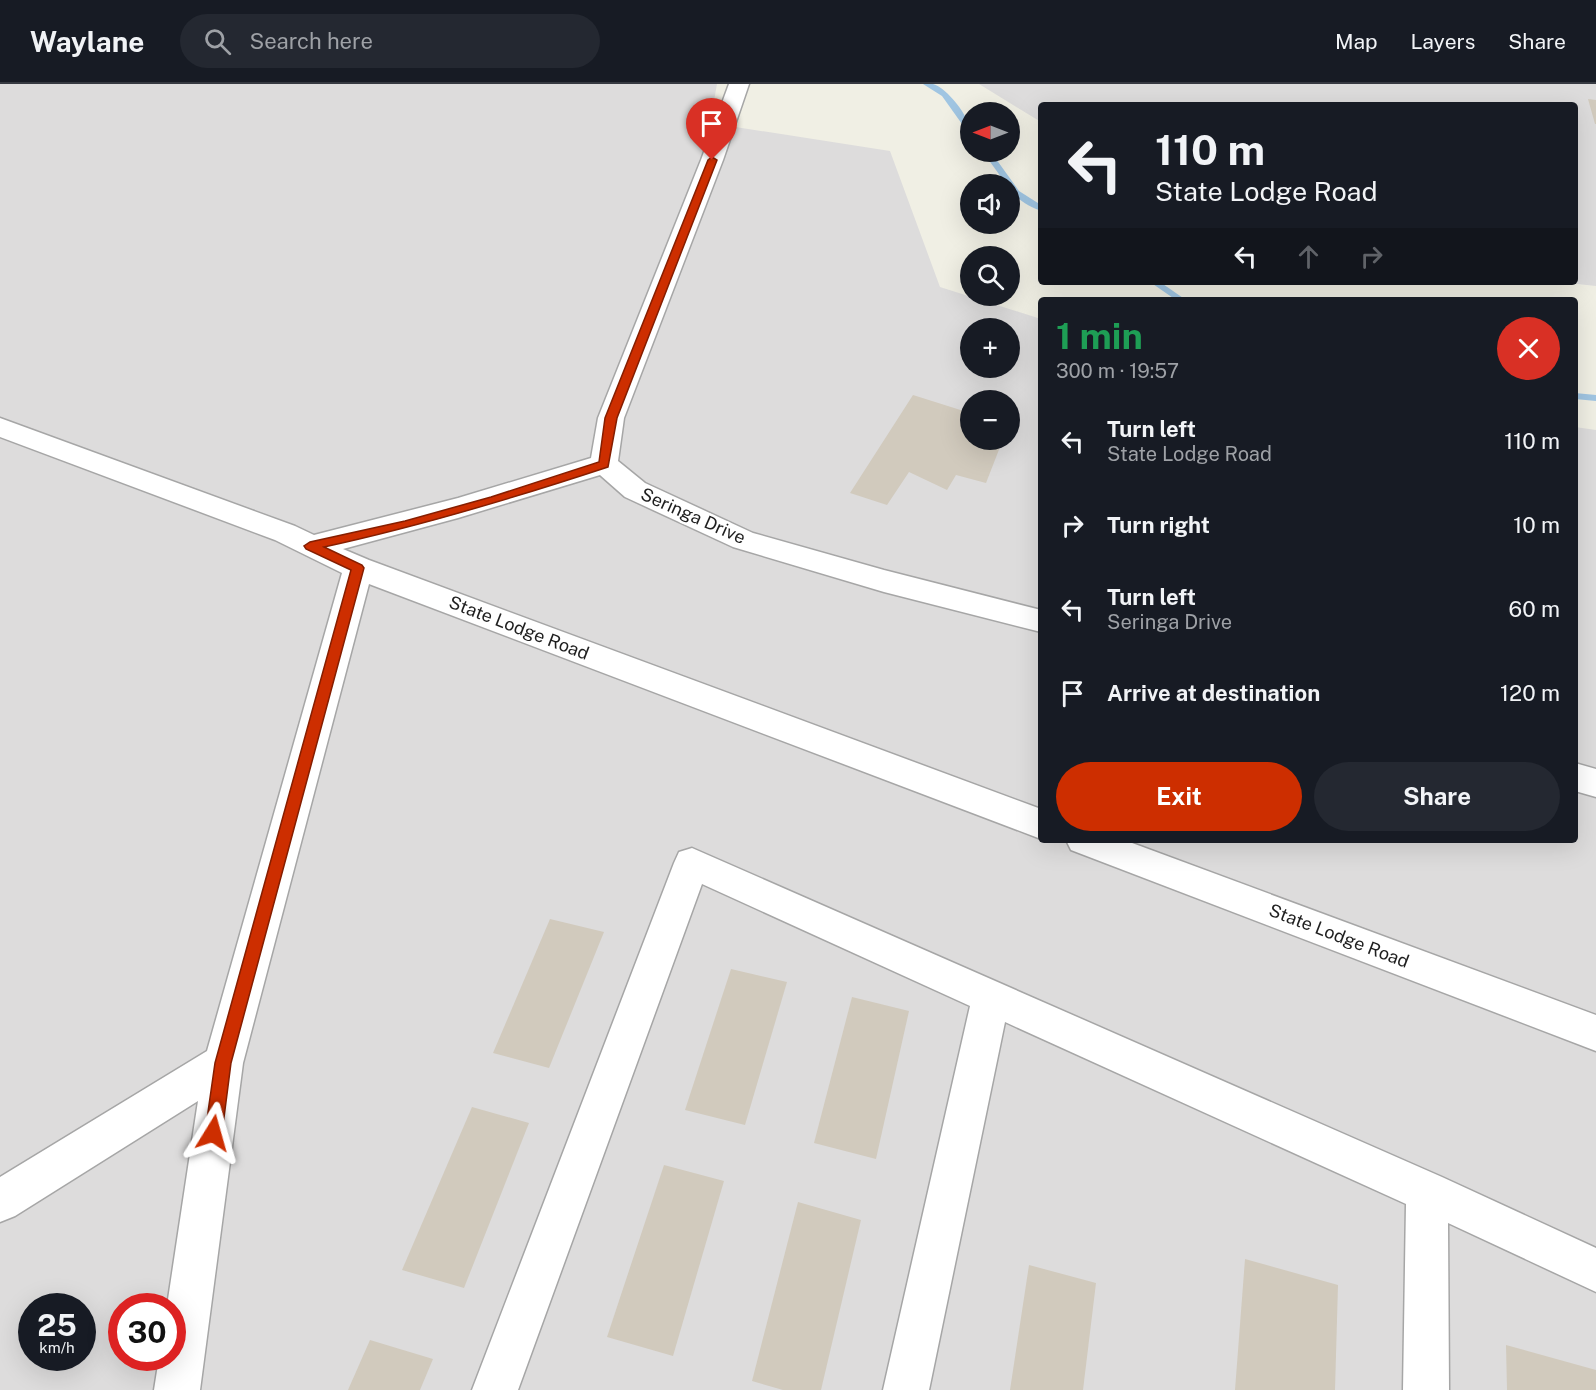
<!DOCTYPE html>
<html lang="en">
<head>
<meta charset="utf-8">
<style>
	body { margin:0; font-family:"Public Sans",sans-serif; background:#242831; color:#f1f3f6; height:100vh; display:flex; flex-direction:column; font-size:22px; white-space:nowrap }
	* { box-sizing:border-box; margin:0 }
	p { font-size:20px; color:#9ea1a6 }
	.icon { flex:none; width:33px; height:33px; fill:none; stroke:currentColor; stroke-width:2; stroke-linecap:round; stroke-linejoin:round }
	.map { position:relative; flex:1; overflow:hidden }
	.side { position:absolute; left:1038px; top:213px; width:540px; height:546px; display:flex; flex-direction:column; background:#171b24; border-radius:6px; box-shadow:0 6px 24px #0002 }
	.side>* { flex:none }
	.banner { position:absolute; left:1038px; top:18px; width:540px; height:183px; border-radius:6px; box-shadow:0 6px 24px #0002; background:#171b24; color:#f1f3f6; overflow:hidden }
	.needle { width:39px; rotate:270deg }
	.fabs { position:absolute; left:960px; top:18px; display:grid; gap:12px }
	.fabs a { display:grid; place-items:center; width:60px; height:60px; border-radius:50%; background:#171b24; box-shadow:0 6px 24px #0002; font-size:30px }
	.speed { position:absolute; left:18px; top:1209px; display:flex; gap:12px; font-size:30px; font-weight:700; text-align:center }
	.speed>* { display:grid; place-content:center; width:78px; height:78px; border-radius:50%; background:#171b24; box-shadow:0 6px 24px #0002; line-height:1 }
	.speed small { font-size:15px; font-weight:400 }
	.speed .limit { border:9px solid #d22; background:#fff; color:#111 }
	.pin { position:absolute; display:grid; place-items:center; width:51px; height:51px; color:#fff; margin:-62px -26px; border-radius:50% 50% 50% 0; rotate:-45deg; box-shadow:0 0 6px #0007 }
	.pin .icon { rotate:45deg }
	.me { position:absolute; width:66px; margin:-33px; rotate:8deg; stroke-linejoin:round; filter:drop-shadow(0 0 4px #0008) }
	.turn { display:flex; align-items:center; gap:21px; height:126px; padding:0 18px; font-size:27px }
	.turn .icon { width:78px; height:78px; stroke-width:2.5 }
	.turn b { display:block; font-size:42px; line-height:51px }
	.lanes { display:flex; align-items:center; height:57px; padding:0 18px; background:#0003; justify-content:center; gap:30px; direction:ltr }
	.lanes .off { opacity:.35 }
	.round { display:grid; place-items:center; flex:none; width:63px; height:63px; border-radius:32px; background:#242831 }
	.summary { display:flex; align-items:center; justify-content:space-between; height:102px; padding:0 18px }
	h1 { font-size:36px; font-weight:700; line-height:45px; color:#1e9e55 }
	.button { display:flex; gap:12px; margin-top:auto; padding:12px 18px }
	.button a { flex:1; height:69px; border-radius:36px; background:#cd2e00; color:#fff; font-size:24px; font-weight:700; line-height:69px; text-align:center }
	.button a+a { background:#242831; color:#f1f3f6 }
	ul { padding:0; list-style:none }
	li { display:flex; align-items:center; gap:18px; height:84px; padding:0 18px }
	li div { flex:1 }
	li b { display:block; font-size:22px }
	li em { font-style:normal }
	header { display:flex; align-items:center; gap:36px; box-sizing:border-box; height:84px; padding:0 30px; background:#171b24; border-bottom:2px solid #363941 }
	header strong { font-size:28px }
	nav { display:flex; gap:33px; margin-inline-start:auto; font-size:21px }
	.search { width:420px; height:54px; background:#242831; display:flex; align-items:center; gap:15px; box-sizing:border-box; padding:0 21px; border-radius:33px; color:#9ea1a6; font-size:22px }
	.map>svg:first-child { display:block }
	.residential { fill:#dddcdc; fill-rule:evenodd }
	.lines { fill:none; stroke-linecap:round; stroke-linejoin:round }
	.stream { fill:#a0c5e2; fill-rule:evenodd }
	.building { fill:#d1cabd }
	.minor-casing { stroke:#a6a6a6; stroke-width:3 }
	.minor { fill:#fff; fill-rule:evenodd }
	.route { fill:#cd2e00; stroke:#851e00; stroke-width:1.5 }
	.labels { text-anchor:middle; stroke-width:4.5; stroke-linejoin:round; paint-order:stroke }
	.street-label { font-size:18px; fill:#1f1f1f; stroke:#fff }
</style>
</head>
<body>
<header>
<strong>Waylane</strong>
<div class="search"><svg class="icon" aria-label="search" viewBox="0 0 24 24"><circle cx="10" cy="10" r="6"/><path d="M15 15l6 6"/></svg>Search here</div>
<nav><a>Map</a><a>Layers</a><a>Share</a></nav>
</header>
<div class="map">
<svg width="1596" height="1306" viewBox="0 0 1596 1306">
	<rect width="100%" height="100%" fill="#f0efe4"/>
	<g class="residential">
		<path d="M0,0H717L710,39L890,67L940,203L1041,235V756H1575V343L1596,346V1306H0ZM970,244H1010V284H970ZM970,316H1010V356H970ZM32,1222H82V1274H32ZM122,1222H172V1274H122Z"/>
		<path d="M979,0H1596V202L1559,198H1575V21H1041V38Z"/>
	</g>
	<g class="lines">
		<g class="stream">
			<path d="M923,0C924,0 932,0 933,0C947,4 970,33 970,47H967L942,12Z"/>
			<path d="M983,68H991L1019,107L1041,121V127C1030,123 1010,113 1010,100H1006Z"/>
			<path d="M1150,198H1160L1186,216H1176Z"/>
			<path d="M1575,309L1596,311V317L1575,315Z"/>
		</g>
	</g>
	<g class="building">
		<path d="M1588,15L1596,16V40H1595Z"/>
		<path d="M913,311L970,329V356H979L977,358L1000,363L986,399L956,391L947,406L909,388L887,421L850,409Z"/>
		<path d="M550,835L604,848L549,984L493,969Z"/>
		<path d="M731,885L787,898L745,1041L685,1026Z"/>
		<path d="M852,913L909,927L876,1075L814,1059Z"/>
		<path d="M472,1023L529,1039L464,1204L402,1186Z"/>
		<path d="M664,1081L724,1097L673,1272L607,1253Z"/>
		<path d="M798,1118L861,1136L821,1306H783L752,1297Z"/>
		<path d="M1245,1175L1338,1201L1335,1306H1235Z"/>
		<path d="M1029,1181L1096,1199L1083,1306H1010Z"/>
		<path d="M370,1256L433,1275L420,1306H348Z"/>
		<path d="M1506,1261L1596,1286V1306H1507Z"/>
	</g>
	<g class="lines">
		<g class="minor-casing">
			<g id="minor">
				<path d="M729,0H749L723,76L624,334L618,377L645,399L753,449L884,486L1041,526V548L884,508L733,463L625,413L600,391L458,434L343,465L369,476L1041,725V755L369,500L243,979L200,1306H154L159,1274H172V1222H167L198,1017L15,1132L0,1138V1093L207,967L342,489L275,456L0,353V334L295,442L314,451L458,414L591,374L598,334L701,76Z"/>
				<path d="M1575,679L1596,685V713L1575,707Z"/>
				<path d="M1066,756H1124L1596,931V967L1071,766Z"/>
				<path d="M692,764L1442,1093L1596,1164V1208L1448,1139L1449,1306H1403L1406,1120L1005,938L929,1306H883L970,922L702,800L518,1306H472L674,779L679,768Z"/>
			</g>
		</g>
		<use href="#minor" class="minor"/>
	</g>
	<path class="route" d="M712,73L717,76L617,334L608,383C514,414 421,442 324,463L362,481L364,484L231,979L222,1049L219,1055L213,1057L207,1055L205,1049L215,979L351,486L306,465L304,462L310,458L405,437L491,413L599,378L605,334L708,76Z"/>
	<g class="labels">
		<g class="street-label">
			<text transform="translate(693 432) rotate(24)" y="6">Seringa Drive</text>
			<text transform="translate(519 544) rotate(21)" y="6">State Lodge Road</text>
			<text transform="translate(1339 852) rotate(21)" y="6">State Lodge Road</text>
		</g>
	</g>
</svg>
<div class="fabs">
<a><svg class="needle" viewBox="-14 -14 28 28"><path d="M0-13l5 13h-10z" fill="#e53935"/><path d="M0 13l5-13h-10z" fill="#9ea1a6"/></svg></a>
<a><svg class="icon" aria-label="sound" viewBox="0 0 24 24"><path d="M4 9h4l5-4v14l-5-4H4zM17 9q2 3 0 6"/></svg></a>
<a><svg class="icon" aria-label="search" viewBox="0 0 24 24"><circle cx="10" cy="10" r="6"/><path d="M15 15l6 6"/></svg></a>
<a>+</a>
<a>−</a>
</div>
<div class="speed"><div>25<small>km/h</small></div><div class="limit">30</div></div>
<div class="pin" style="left:712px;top:76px;background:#d93025"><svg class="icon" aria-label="arrive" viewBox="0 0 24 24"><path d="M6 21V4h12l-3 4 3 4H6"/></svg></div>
<svg class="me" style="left:213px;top:1049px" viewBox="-20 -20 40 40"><path d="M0-17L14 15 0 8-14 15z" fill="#cd2e00" stroke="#fff" stroke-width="4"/></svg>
<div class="banner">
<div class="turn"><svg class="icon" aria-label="left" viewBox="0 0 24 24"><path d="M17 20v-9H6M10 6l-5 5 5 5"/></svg><div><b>110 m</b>State Lodge Road</div></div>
<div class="lanes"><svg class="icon" aria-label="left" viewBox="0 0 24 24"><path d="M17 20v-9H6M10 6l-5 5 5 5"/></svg><svg class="icon off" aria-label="ahead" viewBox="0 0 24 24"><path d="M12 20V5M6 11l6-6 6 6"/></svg><svg class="icon off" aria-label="right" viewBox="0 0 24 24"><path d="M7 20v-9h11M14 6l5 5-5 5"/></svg></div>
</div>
<section class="side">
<div class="summary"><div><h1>1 min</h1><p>300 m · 19:57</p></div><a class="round" style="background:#d93025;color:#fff"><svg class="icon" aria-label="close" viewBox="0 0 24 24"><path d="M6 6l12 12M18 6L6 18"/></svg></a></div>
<ul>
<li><svg class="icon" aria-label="left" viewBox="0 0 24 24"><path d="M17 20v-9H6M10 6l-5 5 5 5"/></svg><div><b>Turn left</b><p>State Lodge Road</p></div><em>110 m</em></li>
<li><svg class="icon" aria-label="right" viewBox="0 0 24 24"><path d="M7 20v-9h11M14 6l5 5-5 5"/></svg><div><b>Turn right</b></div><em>10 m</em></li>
<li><svg class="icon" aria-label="left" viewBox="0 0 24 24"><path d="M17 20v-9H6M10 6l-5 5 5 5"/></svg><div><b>Turn left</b><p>Seringa Drive</p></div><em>60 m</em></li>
<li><svg class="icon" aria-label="arrive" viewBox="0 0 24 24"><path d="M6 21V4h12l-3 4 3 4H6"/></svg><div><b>Arrive at destination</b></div><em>120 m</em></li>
</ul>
<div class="button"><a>Exit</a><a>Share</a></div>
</section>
</div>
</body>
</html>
